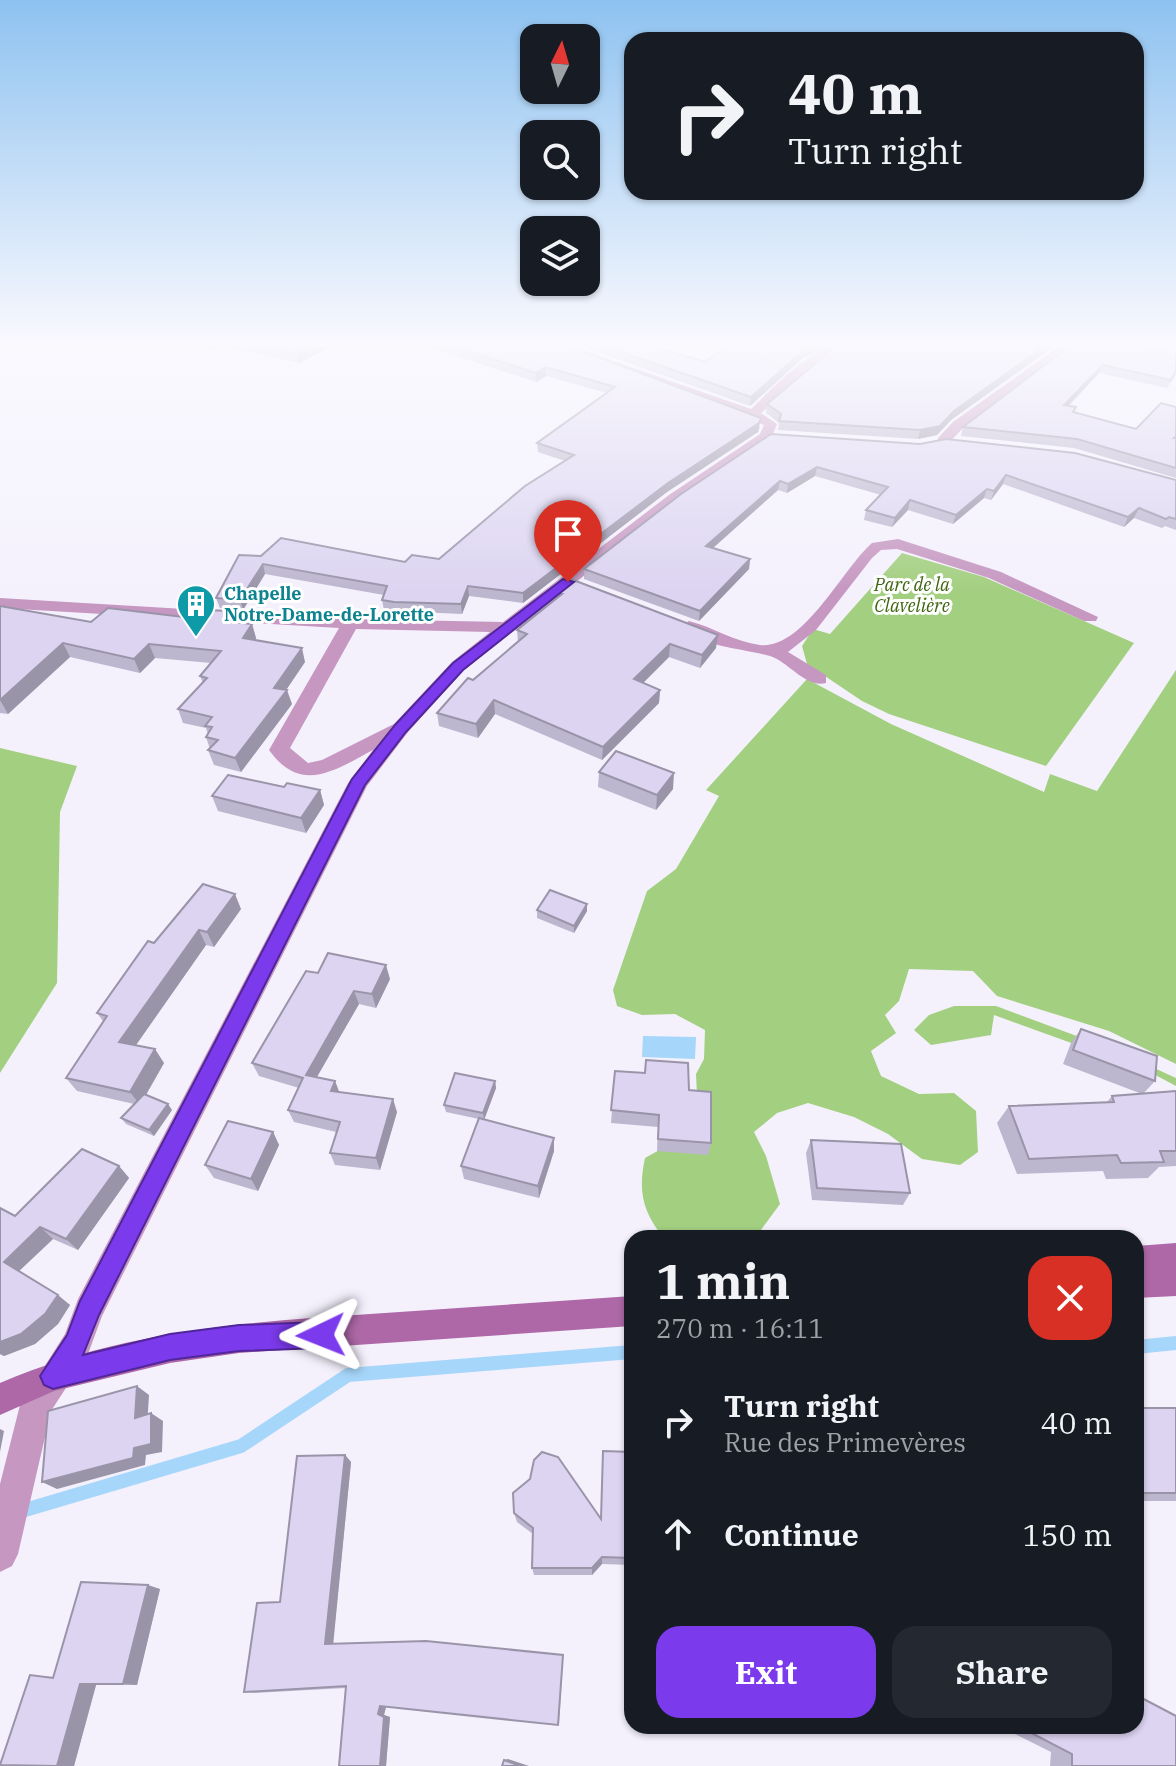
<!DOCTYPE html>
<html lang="en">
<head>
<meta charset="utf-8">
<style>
	body { margin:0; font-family:"IBM Plex Serif",serif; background:#242831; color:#f1f3f6; height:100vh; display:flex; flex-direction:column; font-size:30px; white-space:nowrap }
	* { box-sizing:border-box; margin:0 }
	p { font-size:26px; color:#9ea1a6 }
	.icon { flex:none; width:44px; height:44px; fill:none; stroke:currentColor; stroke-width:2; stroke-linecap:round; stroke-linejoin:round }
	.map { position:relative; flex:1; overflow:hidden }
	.details { position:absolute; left:624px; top:1230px; width:520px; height:504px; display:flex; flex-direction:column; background:#171b24; border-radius:24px; box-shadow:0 2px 6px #0004 }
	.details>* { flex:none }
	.hud { position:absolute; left:624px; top:32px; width:520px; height:168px; border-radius:24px; box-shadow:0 2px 6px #0004; background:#171b24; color:#f1f3f6; overflow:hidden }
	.needle { width:52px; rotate:5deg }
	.controls { position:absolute; left:520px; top:24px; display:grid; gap:16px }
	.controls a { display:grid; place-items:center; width:80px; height:80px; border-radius:16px; background:#171b24; box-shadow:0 2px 6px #0004; font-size:40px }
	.pin { position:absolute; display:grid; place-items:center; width:68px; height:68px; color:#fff; margin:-82px -34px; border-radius:50% 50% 50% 0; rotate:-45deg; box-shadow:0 0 8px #0007 }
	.pin .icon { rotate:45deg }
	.me { position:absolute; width:88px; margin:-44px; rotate:268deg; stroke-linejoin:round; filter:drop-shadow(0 0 6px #0008) }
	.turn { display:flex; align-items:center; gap:28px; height:168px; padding:0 32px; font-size:36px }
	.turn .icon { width:104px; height:104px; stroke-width:2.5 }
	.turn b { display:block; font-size:56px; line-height:68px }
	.round { display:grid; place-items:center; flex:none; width:84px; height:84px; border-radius:24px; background:#242831 }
	.summary { display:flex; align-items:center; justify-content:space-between; height:136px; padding:0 32px }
	h1 { font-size:48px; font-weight:700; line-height:60px }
	.cta { display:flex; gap:16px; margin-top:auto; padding:16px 32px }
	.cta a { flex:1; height:92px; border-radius:24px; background:#7c3aed; color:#fff; font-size:32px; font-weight:700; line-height:92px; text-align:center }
	.cta a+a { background:#242831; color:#f1f3f6 }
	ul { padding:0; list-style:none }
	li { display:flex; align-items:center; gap:24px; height:112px; padding:0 32px }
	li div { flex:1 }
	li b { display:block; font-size:30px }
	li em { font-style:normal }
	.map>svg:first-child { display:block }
	.green { fill:#a3cf80 }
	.water { fill:#a7d6fb }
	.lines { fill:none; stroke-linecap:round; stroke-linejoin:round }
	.stream { stroke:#a7d6fb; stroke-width:14 }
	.minor { fill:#c697c1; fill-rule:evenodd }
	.secondary { fill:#ae68a7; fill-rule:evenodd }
	.wall { fill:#bdb6cf }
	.shaded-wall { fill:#9a94a9 }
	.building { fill:#dcd4f1; stroke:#9a94a9; stroke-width:2 }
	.route { fill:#7c3aed; stroke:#51269a; stroke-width:2 }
	.labels { text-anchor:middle; stroke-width:6; stroke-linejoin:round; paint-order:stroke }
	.far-park-label { font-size:18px; font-style:italic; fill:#3d640e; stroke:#fff }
	.far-culture-label { font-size:18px; font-weight:bold; fill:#0d838f; stroke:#fff; text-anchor:start }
</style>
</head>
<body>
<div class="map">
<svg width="1176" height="1766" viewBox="0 0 1176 1766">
	<rect width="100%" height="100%" fill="#f4f1fd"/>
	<g class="green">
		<path d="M902,553L984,577L1134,643L1046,766L889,714L862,701L807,664L802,646L813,629L830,634Z"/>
		<path d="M1176,670V1064L1109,1031L997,996L973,971L909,969L899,1001L885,1015L896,1033L871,1051L881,1076L919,1094L954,1093L976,1111L978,1152L960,1165L922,1159L888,1134L854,1117L808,1103L777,1113L754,1132L766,1156L780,1204L755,1238H664C642,1212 638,1190 645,1158L690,1133L698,1117L696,1074L704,1059L705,1030L675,1014L642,1015L617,1006L613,990L647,891L676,869L719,796L706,790L807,679L891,724L1044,792L1050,774L1097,791Z"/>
		<path d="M0,748L77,766L60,812L57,983L0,1073Z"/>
		<path d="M954,1006H996L1117,1051L1176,1078V1086L1146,1070L994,1015L991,1035L931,1045L914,1030L929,1015Z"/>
	</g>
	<path class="water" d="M643,1036L696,1037L695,1059L642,1057Z"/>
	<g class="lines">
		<g class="stream">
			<path d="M1136,1347L1176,1343"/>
			<path d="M0,1512L25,1510L241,1446L348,1375L632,1352"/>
		</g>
		<g class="minor">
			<path d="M554,346H571L751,409C772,389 811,346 840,346L761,413L777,424L771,439L679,501L464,670L408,732L367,786L102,1316L88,1354L51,1411L18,1554L12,1566L0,1572V1484L20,1405L65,1334L78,1299L348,783L373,750C335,770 301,795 269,750L339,628L0,608V598L350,619L503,622L669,495L760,434L764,425ZM356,629L490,632L452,662L394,724L322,760L308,763L290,748Z"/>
			<path d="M1066,346H1090L1063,354L963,428L948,444H938V438L953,422L1055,349Z"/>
			<path d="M898,539L1001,572L1098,617L1096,621H1084L989,578L897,549L881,550L872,558L816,630L788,652L826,675V683C805,688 789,662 770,656C742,648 703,648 681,626L689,621C713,627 735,642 760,645C803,650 843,568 872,543Z"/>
		</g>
		<g class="secondary">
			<path d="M1176,1243V1296L1136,1298V1246Z"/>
			<path d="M632,1296V1326L239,1353L170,1363L54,1391L0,1415V1383C119,1332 242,1322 370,1314C457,1308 545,1302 632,1296Z"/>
		</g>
	</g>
	<g class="wall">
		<path d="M195,346H219L211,350Z"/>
		<path d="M220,346H332L299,363Z"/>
		<path d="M430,346H568L760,427L758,432L667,492L523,603L469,596L462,614L396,611L384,610L382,600L384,595L265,574L243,610L220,608L216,598L239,555L405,562L439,559L565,461L538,452L537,443L607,393L546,376L536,382L431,348Z"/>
		<path d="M580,346H652L705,362L728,346H832L803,358L750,406Z"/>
		<path d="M836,346H1058L1053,347L951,420L937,435L918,439L778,430L779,423L766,413L767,404Z"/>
		<path d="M1075,346L1176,374L1167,388L1099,373L1069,406L1074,413L1136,429L1176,407V478L1074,448L961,436L963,427Z"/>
		<path d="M771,434L1176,480V530L1165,526L1162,528L1134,518L1124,527L1003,484L991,500L984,498L953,524L908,510L892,527L864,520L866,510L881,495L815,476L787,493L778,490L713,548L750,559L749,569L699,621L584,579V569Z"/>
		<path d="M568,578L716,648L700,668L669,657L643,683L660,690L659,703L602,760L495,714L478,738L439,726L437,713L473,680L518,643L517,630L550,604V593Z"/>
		<path d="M0,606L91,622L204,619L203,616L233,622L252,624L256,638L255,640L305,662L286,690L292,704L241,772L214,765L208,750L210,749L206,737L208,734L206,728L183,723L178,709L203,683L200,676L211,663L155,658L140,673L70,657L8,714L0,713Z"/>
		<path d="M599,772L673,789L656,810L598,787Z"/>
		<path d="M284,787L320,790L324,805L306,833L218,811L212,796Z"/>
		<path d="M241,909L214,947L206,945L136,1045L164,1063L146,1095L172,1110L154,1136L126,1124L121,1118L134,1104L77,1091L66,1078L103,1021L97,1013L154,943Z"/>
		<path d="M537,910L587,911L574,933L537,918Z"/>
		<path d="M318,973L390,979L376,1008L359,1004L317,1077L335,1081L339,1092L397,1112L380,1170L335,1165L330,1153L336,1132L294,1122L288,1110L299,1088L259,1076L252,1063Z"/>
		<path d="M1081,1029L1155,1081L1143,1094L1176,1091V1166L1159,1167L1148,1178L1106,1179L1103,1171L1017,1174L997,1123L1009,1106L1107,1102L1112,1096L1142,1094L1063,1064L1071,1043Z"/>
		<path d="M646,1060L689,1090L711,1143L708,1155L657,1151L658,1127L611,1123L615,1071L644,1073Z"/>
		<path d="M495,1081L496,1088L484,1120L554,1138V1151L539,1198L464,1179L461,1166L479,1119L446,1112L444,1105Z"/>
		<path d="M273,1132L279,1145L258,1191L214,1178L205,1165Z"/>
		<path d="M811,1140L910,1193L903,1205L812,1200L806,1153Z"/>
		<path d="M119,1166L129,1178L78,1250L53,1239L19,1271L70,1305L58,1324L35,1344L4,1356L0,1354V1208L15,1216Z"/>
		<rect x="1136" y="1408" width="40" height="93"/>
		<path d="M632,1452V1565L602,1564L592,1575H534L532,1568L533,1534L517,1522L514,1513L601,1519Z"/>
		<path d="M345,1455L351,1462L333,1643L563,1655L559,1725L386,1707L384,1715L390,1717L386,1766H339L346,1688L254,1693L244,1692L280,1602Z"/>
		<path d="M160,1589L137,1685H96L74,1766L30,1675L53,1677Z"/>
		<path d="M999,1726H1136L1176,1766H1050L1051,1752Z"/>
	</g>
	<g class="shaded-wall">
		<path d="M209,346H219L211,350Z"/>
		<path d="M312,346H332L299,363L297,354Z"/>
		<path d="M813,346H832L803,358L750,406L751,397L804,350Z"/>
		<path d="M1045,346H1058L1053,347L951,420L937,435L918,439L920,430L954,411Z"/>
		<path d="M1103,365L1099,373L1061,413L1064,405Z"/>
		<path d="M546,367V376L536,382V373Z"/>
		<path d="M761,418L758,432L667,492L523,603V593L668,483Z"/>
		<path d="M817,467L815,476L787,493L788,484Z"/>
		<path d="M1006,475L1003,484L991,500L994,491Z"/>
		<path d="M780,481L778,490L705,555L706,546Z"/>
		<path d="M987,489L984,498L953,524L956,515Z"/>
		<path d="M910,500L908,510L892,527L895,518Z"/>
		<path d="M1139,508L1134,518L1124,527L1128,517Z"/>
		<path d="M750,559L749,569L699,621L700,611Z"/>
		<path d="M263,564L265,574L243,610L240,600Z"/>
		<path d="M468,586L469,596L462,614L461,604Z"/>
		<path d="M229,611L234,625L223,621Z"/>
		<path d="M252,624L256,638L248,652L243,638Z"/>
		<path d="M718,635L716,648L700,668L702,655Z"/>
		<path d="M63,643L70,657L8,714L0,700Z"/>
		<path d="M149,644L155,658L140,673L134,659Z"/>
		<path d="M670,644L669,657L633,693L634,679Z"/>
		<path d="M302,648L305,662L278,702L287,690L292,704L241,772L235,758L274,688Z"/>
		<path d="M660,690L659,703L602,760L603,747Z"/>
		<path d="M494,700L495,714L478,738L476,724Z"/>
		<path d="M674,773L673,789L656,810L657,795Z"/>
		<path d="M320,790L324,805L306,833L301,818Z"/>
		<path d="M235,894L241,909L214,947L207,932Z"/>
		<path d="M587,904V911L574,933V926Z"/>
		<path d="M199,930L206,945L129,1055L119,1042Z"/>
		<path d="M386,965L390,979L376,1008L372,994Z"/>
		<path d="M354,991L359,1004L311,1087L306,1075Z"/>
		<path d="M155,1049L164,1063L140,1105L130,1092Z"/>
		<path d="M335,1081L340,1094L331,1091Z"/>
		<path d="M495,1081L496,1088L484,1120L483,1113Z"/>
		<path d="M393,1099L397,1112L380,1170L376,1158Z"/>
		<path d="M168,1104L172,1110L154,1136L149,1130Z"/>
		<path d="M273,1132L279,1145L258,1191L251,1179Z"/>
		<path d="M554,1138V1151L539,1198L538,1186Z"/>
		<path d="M119,1166L129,1178L78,1250L66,1239Z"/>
		<path d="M40,1227L53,1239L17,1273L4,1262Z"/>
		<path d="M58,1295L70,1305L58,1324L35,1344L4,1356L0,1354V1342Z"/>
		<path d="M137,1386L149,1395L147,1426L135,1418Z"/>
		<path d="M151,1413L163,1421L162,1452L146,1455L145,1465L57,1489L42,1482L134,1448Z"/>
		<path d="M0,1429L4,1431L0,1452Z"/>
		<path d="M345,1455L351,1462L333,1646L325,1644Z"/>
		<path d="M602,1557V1564L592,1575V1568Z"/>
		<path d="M148,1585L160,1589L137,1685L123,1684Z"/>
		<path d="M80,1684L96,1685L74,1766H57Z"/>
		<path d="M380,1706L386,1707L384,1715L390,1717L386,1766H380L378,1714Z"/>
		<path d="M508,1759L529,1766H520L504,1760Z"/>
	</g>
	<g class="building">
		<path d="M261,346H312L297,354Z"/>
		<path d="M451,346H568L761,418L759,423L668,483L523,593L468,586L461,604L394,602L382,600L387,586L263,564L240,600L216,598L239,555L261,556L281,538L405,562L412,555L439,559L525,486L574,455L537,443L615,387L546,367L536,373Z"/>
		<path d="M604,346H652L705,362L728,346H813L804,350L751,397Z"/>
		<path d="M836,346H1045L954,411L940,426L920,430L779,421L781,414L767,404Z"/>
		<path d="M1075,346H1142L1160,351L1164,346H1176V371L1171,380L1103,365L1064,405L1076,407L1073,412L1136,429L1161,403L1176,407V436L1174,438H1176V468L1077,439L963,427L1067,348Z"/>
		<path d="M771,434L920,444L946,439L1075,453L1176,480V519L1169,517L1166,519L1139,508L1128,517L1006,475L994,491L987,489L956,515L910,500L895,518L866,510L888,487L817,467L788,484L780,481L706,546L750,559L700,611L584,569L681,494Z"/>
		<path d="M568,578L718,635L702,655L670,644L634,679L660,690L603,747L494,700L476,724L437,713L468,678L473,680L527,634L517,630L562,594L550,593Z"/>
		<path d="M0,606L91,622L108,608L209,620L203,616L207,610L229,611L223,621L252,624L243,638L302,648L274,688L287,690L235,758L208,750L218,740L206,737L212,727L205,726L212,717L178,709L207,678L200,676L221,651L149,644L134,659L63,643L0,700Z"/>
		<path d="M616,751L674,773L657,795L599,772Z"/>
		<path d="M228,775L284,787L287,783L320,790L301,818L212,796Z"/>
		<path d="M203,884L235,894L207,932L199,930L119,1042L155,1049L130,1092L66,1078L107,1016L97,1013L148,941L154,943Z"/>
		<path d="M550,890L587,904L574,926L537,910Z"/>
		<path d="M328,953L386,965L372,994L354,991L306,1075L335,1081L331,1091L393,1099L376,1158L330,1153L340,1122L288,1110L303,1078L252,1063L306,971L318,973Z"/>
		<path d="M1081,1029L1157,1056L1155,1081L1073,1050Z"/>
		<path d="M646,1060L688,1063L689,1090L711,1092V1143L658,1139L659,1115L611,1110L615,1071L645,1073Z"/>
		<path d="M455,1073L495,1081L483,1113L444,1105Z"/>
		<path d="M1176,1091V1151H1160L1164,1162L1121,1163L1117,1155L1029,1159L1009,1106L1114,1102L1112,1096Z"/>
		<path d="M144,1094L168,1104L149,1130L121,1118Z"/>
		<path d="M479,1118L554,1138L538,1186L461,1166Z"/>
		<path d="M228,1121L273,1132L251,1179L205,1165Z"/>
		<path d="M811,1140L901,1144L910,1193L817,1188Z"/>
		<path d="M82,1149L119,1166L66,1239L40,1227L4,1262L58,1295L45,1314L21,1334L0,1342V1208L15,1216Z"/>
		<path d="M137,1386L135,1418L151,1413V1444L134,1448L133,1458L42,1482L48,1411Z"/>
		<rect x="1136" y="1408" width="40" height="85"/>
		<path d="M603,1451L632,1452V1558L602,1557L592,1568H532L533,1528L514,1513L513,1493L530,1479L534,1460L542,1452L558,1457L601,1519Z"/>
		<path d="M345,1455L325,1644L426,1641L563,1655L558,1725L380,1706L378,1714L384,1717L380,1766H339L346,1686L244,1692L257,1603L280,1602L297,1456Z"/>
		<path d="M81,1582L148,1585L123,1684H80L57,1766L0,1765L30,1675L53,1678Z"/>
		<path d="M1136,1695L1176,1716V1766H1072V1754L1018,1726H1136Z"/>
		<path d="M504,1760L520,1766H502Z"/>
	</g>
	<linearGradient id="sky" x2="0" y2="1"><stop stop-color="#8ec2f0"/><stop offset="0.58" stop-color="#faf9fe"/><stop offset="1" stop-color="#faf9fe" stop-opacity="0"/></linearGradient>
	<rect width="1176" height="593" fill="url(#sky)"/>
	<path class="route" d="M563,579L574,582L463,670L406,732L365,785L99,1315L83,1355L170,1334L239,1325L321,1322L330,1326L334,1335L330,1344L321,1348L239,1351L170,1360L53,1389L44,1385L40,1376L67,1335L80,1301L352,779L395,725L453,663Z"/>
	<defs>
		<g id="building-pin" transform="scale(2)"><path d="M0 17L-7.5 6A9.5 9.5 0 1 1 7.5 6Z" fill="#0f9aa8" stroke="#fff"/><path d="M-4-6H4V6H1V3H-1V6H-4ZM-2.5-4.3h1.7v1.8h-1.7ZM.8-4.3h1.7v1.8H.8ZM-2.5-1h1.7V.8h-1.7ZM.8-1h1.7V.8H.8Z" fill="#fff"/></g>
	</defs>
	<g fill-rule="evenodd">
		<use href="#building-pin" x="196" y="604"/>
	</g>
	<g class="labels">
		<g class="far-park-label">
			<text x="912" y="591">Parc de la<tspan x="912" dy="21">Clavelière</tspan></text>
		</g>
		<g class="far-culture-label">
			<text x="224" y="600">Chapelle<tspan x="224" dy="21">Notre-Dame-de-Lorette</tspan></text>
		</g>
	</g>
</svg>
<div class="controls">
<a><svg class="needle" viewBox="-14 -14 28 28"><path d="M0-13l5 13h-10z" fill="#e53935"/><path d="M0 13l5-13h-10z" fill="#9ea1a6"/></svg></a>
<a><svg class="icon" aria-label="search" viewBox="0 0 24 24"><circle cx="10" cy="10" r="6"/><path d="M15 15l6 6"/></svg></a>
<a><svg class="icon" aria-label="layers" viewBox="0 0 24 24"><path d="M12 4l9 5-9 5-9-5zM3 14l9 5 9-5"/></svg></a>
</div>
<div class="pin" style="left:568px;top:582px;background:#d93025"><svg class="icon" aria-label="arrive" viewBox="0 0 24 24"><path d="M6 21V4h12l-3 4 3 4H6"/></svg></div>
<svg class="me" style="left:321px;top:1335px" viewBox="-20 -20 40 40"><path d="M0-17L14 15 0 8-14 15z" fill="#7c3aed" stroke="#fff" stroke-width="4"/></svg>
<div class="hud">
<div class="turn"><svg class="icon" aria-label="right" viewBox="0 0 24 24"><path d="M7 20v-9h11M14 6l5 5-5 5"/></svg><div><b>40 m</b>Turn right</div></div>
</div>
<section class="details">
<div class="summary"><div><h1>1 min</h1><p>270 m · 16:11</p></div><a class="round" style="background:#d93025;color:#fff"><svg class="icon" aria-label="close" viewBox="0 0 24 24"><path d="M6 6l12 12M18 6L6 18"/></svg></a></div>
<ul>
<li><svg class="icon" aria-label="right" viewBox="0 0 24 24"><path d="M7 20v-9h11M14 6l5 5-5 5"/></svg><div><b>Turn right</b><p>Rue des Primevères</p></div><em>40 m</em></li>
<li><svg class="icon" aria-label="ahead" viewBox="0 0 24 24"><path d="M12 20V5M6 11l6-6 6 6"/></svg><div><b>Continue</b></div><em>150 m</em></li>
</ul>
<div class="cta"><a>Exit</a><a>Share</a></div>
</section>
</div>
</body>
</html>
